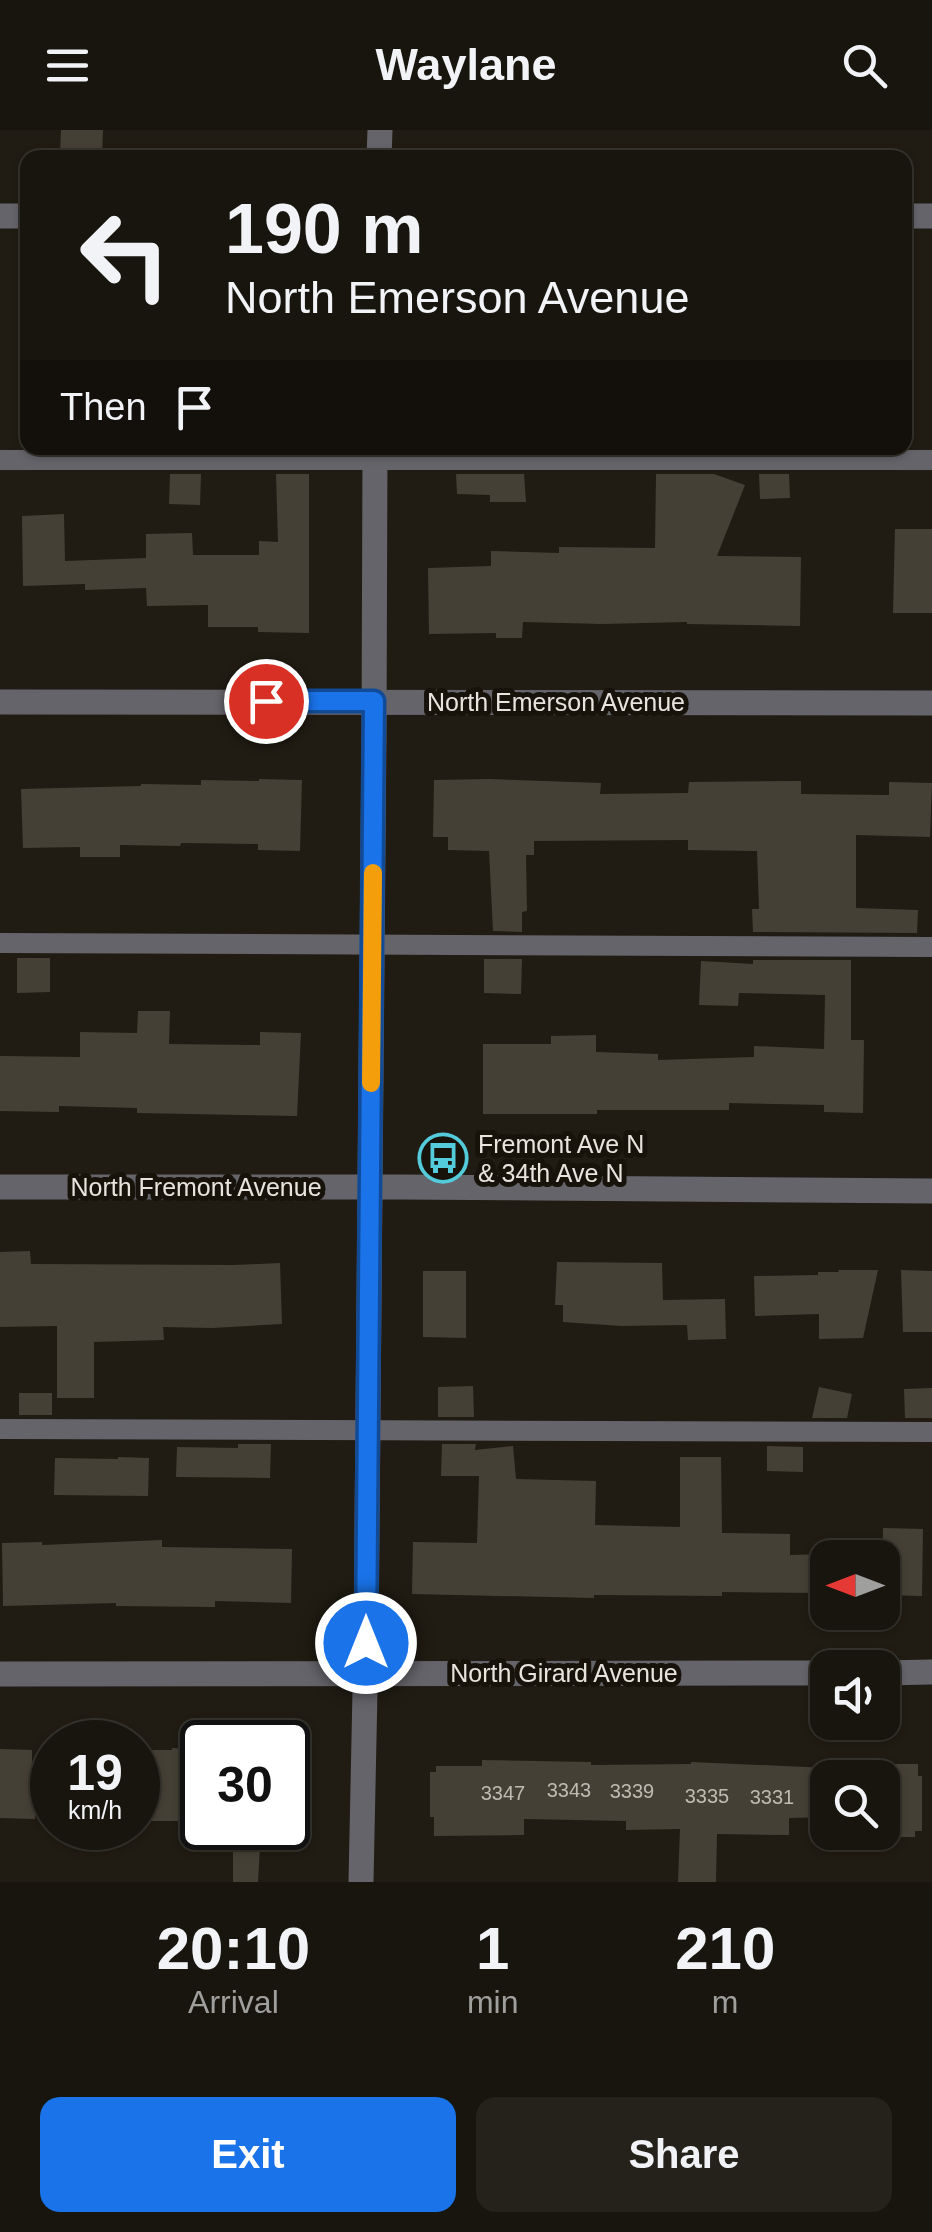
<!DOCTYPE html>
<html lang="en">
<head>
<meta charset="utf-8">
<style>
	body { margin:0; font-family:Arial,sans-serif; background:#25221c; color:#f1f3f6; height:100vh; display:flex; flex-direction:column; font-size:38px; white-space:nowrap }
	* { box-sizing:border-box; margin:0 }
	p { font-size:32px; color:#9f9f9e }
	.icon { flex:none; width:55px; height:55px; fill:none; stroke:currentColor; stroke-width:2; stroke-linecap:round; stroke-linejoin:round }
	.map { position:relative; height:1752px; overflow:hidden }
	.side { display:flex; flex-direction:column; background:#18150e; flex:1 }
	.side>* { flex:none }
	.hud { position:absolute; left:20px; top:20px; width:892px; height:305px; border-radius:20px; box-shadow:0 2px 8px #0004,0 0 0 2px #36342e; background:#18150e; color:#f1f3f6; overflow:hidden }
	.needle { width:65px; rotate:270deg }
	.tools { position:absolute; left:810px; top:1410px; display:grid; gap:20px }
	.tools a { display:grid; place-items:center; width:90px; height:90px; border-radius:20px; background:#18150e; box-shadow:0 2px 8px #0004,0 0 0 2px #36342e; font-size:50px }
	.speed { position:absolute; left:30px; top:1590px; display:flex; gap:20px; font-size:50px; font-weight:700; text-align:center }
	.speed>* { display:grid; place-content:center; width:130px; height:130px; border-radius:50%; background:#18150e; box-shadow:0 2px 8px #0004,0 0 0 2px #36342e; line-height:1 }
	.speed small { font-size:25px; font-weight:400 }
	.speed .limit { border:5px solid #111; border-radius:15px; background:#fff; color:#111 }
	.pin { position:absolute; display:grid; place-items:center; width:85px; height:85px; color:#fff; margin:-42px; border:5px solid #fff; border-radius:50%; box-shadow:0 2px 10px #0007 }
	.me { position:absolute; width:110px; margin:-55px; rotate:0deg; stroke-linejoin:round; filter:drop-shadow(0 0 8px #0008) }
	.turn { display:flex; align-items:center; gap:35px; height:210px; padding:0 40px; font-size:45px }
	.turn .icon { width:130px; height:130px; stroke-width:2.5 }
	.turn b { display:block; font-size:70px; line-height:85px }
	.then { display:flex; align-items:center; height:95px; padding:0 40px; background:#0003; gap:20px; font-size:38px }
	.eta { display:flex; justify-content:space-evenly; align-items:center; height:170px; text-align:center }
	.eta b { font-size:60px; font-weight:700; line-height:70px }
	.cta { display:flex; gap:20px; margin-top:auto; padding:20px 40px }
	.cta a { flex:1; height:115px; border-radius:20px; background:#1a73e8; color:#fff; font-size:40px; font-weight:700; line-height:115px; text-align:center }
	.cta a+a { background:#25221c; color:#f1f3f6 }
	header { display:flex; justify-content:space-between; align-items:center; height:130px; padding:0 40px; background:#18150e; font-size:45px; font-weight:700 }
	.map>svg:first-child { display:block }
	.building { fill:#454035 }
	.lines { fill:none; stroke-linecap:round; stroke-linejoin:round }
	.service { stroke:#65646a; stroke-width:20 }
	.minor { stroke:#65646a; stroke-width:25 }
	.tertiary { stroke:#65646a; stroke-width:25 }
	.route-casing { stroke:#114b97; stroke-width:25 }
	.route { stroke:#1a73e8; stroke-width:18 }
	.slow { stroke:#f59e0b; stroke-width:18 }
	.labels { text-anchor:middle; stroke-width:10; stroke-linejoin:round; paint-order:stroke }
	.number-label { font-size:20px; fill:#bebbb3 }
	.street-label { font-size:25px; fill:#e7e4dd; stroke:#17130a }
	.poi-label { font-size:25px; fill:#e7e4dd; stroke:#17130a; text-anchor:start }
</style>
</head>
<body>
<header><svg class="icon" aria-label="menu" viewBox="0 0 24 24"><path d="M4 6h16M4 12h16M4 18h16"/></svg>Waylane<svg class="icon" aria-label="search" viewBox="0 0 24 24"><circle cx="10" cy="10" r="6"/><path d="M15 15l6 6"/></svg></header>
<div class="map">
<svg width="932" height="1752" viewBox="0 0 932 1752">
	<rect width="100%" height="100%" fill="#201c13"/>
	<g class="building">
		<path d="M61,0H103L102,26H60Z"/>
		<path d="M170,344H201L200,375L169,374Z"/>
		<path d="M276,344H309V503L258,502V497H208V475L147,476L146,458L85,460V454L23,456L22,386L64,384L65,431L146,428V404L192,403L193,425H259V411L278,412Z"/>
		<path d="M456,344H524L526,372H490V365L457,364Z"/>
		<path d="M656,344H714L745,355L717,426L801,427L800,496L687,494V492L602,494L523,492L522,508H496V503L429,504L428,438L491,436V421L559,423V417L655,418Z"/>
		<path d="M759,344H789L790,368L760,369Z"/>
		<path d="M895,399H932V483H893Z"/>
		<path d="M259,649L302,650L300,721L258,720V714L181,713L180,716L120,715V727H80V717L23,718L21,659L141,656V654L201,655V650L259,651Z"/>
		<path d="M490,649L601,653L600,664L688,663L689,652L801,651V664L889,665V652L932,653L930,707L856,705V778L918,780L917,803L753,802L752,779H759L757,721L688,720V710L534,711V725H526L527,781L522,782V802L493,801L489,721L448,720V707H433L434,650Z"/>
		<path d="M17,828H50V862L17,863Z"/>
		<path d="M484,829H522L521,864L484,863Z"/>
		<path d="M753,830H851V910H864L863,983L824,982V975L729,973V980H597V984H483V914H551V906L596,905V922L658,924V930L754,927V916L824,919L825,865L739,863L738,876L699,875L701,831L753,834Z"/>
		<path d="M138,881H170L169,914L260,915V902L301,903L297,986L137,983V978L59,976V982L0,981V926L80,927V902L137,903Z"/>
		<path d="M30,1121L31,1134L234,1135L280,1133L282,1194L212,1198L163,1197L164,1210L94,1212V1268H57V1196L0,1197V1122Z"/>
		<path d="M557,1132L662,1133L663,1170L725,1169L726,1209L688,1210L687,1195L621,1196L563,1192V1175H555Z"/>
		<path d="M838,1140H878L863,1208L819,1209V1184L755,1186L754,1146L818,1145V1142H839Z"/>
		<path d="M901,1140L932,1141V1202H903Z"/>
		<path d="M423,1141H466V1208L423,1207Z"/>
		<path d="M473,1256L474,1287H438V1257Z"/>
		<path d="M819,1257L852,1264L847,1288H812Z"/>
		<path d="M932,1258V1288H905L904,1259Z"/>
		<rect x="19" y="1263" width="33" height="22"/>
		<path d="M238,1314H271L270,1348L176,1347L177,1317L238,1318Z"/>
		<path d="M442,1314H476L475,1320L513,1316L516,1349L596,1351L595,1395L680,1397V1327H721L722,1403L790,1404V1425L828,1424V1463L722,1462V1466L594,1465V1468L412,1464L413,1412L477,1413L479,1346H441Z"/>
		<path d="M767,1316L803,1317V1342L767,1341Z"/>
		<path d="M118,1327L149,1328L148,1366L54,1365L55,1328L118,1329Z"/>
		<path d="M883,1398L923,1399L922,1466L882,1465Z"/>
		<path d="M162,1410V1417L292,1419L291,1473L215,1471V1477L116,1476V1473L3,1476L2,1413L42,1412V1415Z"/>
		<path d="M172,1618L202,1620V1691H138V1620H172Z"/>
		<path d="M0,1619L32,1620V1632H36L35,1689L0,1688Z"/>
		<path d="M482,1630L591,1632V1635L691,1634V1632L828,1638V1687L789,1688V1705L717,1704L716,1752H678L680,1699L626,1700V1691L524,1689V1705L434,1706V1687H430V1642H436V1636H482Z"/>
		<path d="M884,1634H918V1646H922V1701H915V1707H891V1702H882Z"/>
		<path d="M233,1698H261L258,1752H233Z"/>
	</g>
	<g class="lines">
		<g class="service">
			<path d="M0,330H932"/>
			<path d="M0,813L932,817"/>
			<path d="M0,1299L932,1302"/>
		</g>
		<g class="minor">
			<path d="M379,28L380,0"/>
			<path d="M0,86H28"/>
			<path d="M905,86H932"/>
			<path d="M0,572L932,573"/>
			<path d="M882,1543L932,1542"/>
			<path d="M0,1544L828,1543"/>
			<path d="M361,1752L366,1513L374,603L375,318"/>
		</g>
		<path class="tertiary" d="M0,1057H399L932,1061"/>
	</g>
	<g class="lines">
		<g class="route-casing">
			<path id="route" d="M266,571H374L366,1513"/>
		</g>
		<use href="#route" class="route"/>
		<path class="slow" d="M371,953L373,743"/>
	</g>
	<defs>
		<g id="bus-ring" transform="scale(2.5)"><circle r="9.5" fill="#17130a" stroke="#53cbdb" stroke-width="1.5"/><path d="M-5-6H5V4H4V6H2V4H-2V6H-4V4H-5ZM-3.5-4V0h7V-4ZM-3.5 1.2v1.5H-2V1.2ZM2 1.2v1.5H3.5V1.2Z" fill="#53cbdb"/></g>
	</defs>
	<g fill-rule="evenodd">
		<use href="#bus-ring" x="443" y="1028"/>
	</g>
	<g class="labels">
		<g class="number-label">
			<text x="569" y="1667">3343</text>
			<text x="632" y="1668">3339</text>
			<text x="503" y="1670">3347</text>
			<text x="707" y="1673">3335</text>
			<text x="772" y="1674">3331</text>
		</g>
		<g class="street-label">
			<text x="556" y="581">North Emerson Avenue</text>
			<text x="196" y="1066">North Fremont Avenue</text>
			<text x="564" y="1552">North Girard Avenue</text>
		</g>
		<g class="poi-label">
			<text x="478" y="1023">Fremont Ave N<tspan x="478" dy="29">&amp; 34th Ave N</tspan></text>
		</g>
	</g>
</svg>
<div class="tools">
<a><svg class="needle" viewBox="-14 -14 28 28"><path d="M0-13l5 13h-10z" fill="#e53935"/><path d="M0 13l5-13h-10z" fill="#9f9f9e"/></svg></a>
<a><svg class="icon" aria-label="sound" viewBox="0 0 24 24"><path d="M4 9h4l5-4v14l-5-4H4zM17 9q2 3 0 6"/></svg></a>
<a><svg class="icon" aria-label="search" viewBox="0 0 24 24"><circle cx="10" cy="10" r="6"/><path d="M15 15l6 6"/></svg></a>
</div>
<div class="speed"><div>19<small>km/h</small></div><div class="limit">30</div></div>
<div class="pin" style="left:266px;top:571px;background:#d93025"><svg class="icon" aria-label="arrive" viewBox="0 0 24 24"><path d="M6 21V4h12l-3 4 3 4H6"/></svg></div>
<svg class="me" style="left:366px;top:1513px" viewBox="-20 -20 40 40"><circle r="17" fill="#1a73e8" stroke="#fff" stroke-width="3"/><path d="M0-11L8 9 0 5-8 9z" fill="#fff"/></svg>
<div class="hud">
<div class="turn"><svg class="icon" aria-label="left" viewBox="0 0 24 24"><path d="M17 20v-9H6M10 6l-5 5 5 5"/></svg><div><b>190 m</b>North Emerson Avenue</div></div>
<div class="then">Then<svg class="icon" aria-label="arrive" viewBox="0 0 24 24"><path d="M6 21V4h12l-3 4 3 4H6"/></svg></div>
</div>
</div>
<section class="side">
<div class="eta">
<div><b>20:10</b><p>Arrival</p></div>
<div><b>1</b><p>min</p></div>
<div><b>210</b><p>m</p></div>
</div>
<div class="cta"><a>Exit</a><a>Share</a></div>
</section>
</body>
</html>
